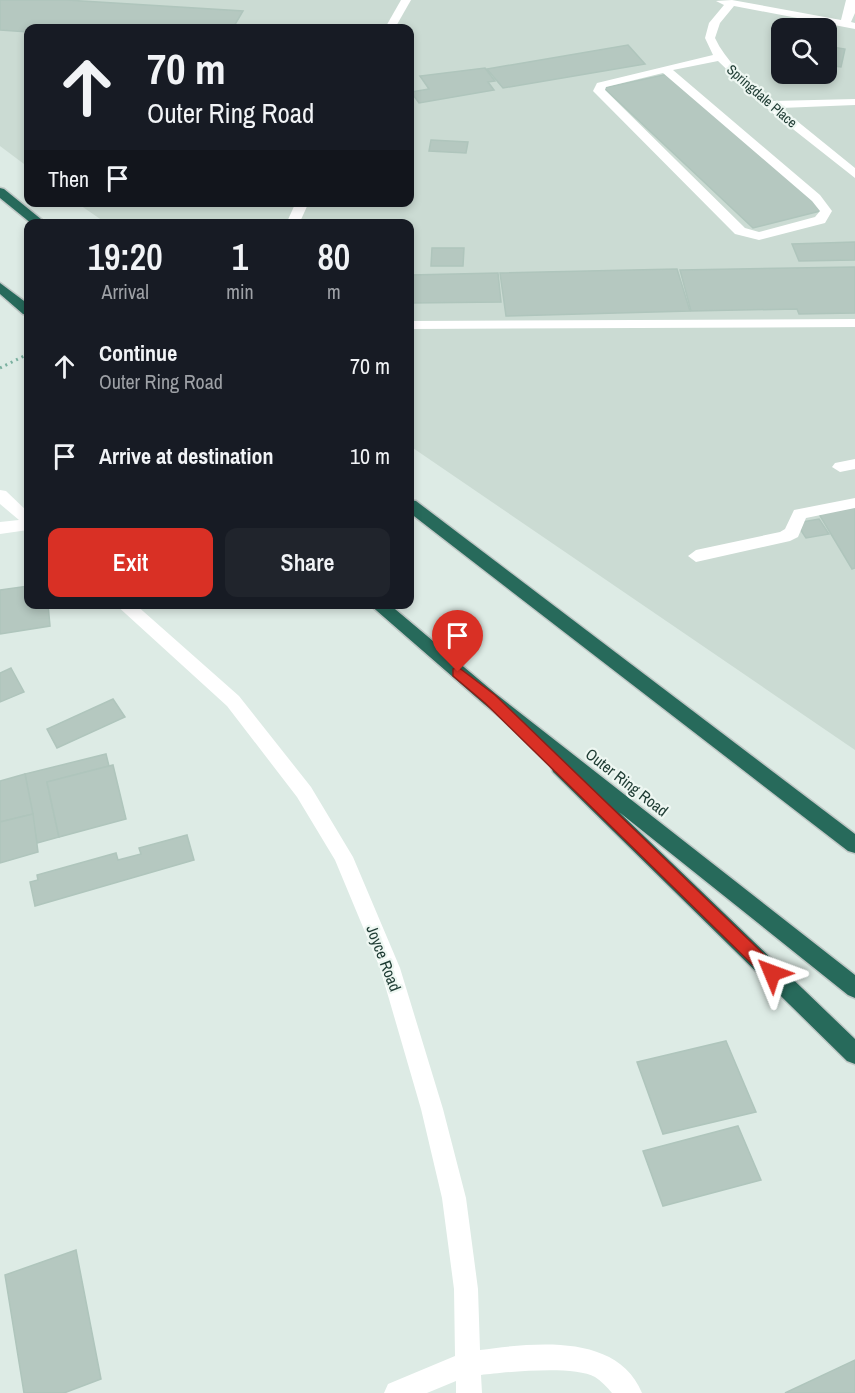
<!DOCTYPE html>
<html lang="en">
<head>
<meta charset="utf-8">
<style>
	body { margin:0; font-family:"Archivo Narrow",sans-serif; background:#20242c; color:#f1f3f6; height:100vh; display:flex; flex-direction:column; font-size:22px; white-space:nowrap }
	* { box-sizing:border-box; margin:0 }
	p { font-size:20px; color:#9ea1a6 }
	.icon { flex:none; width:33px; height:33px; fill:none; stroke:currentColor; stroke-width:2; stroke-linecap:round; stroke-linejoin:round }
	.map { position:relative; flex:1; overflow:hidden }
	.panel { position:absolute; left:24px; top:219px; width:390px; height:390px; display:flex; flex-direction:column; background:#171b24; border-radius:12px; box-shadow:0 3px 9px #0003 }
	.panel>* { flex:none }
	.hud { position:absolute; left:24px; top:24px; width:390px; height:183px; border-radius:12px; box-shadow:0 3px 9px #0003; background:#171b24; color:#f1f3f6; overflow:hidden }
	.fabs { position:absolute; left:771px; top:18px; display:grid; gap:12px }
	.fabs a { display:grid; place-items:center; width:66px; height:66px; border-radius:12px; background:#171b24; box-shadow:0 3px 9px #0003; font-size:30px }
	.pin { position:absolute; display:grid; place-items:center; width:51px; height:51px; color:#fff; margin:-62px -26px; border-radius:50% 50% 50% 0; rotate:-45deg; box-shadow:0 0 6px #0007 }
	.pin .icon { rotate:45deg }
	.me { position:absolute; width:66px; margin:-33px; rotate:314deg; stroke-linejoin:round; filter:drop-shadow(0 0 4px #0008) }
	.turn { display:flex; align-items:center; gap:21px; height:126px; padding:0 24px; font-size:27px }
	.turn .icon { width:78px; height:78px; stroke-width:2.5 }
	.turn b { display:block; font-size:42px; line-height:51px }
	.then { display:flex; align-items:center; height:57px; padding:0 24px; background:#0003; gap:12px; font-size:22px }
	.eta { display:flex; justify-content:space-evenly; align-items:center; height:102px; text-align:center }
	.eta b { font-size:36px; font-weight:600; line-height:42px }
	.primary-button { display:flex; gap:12px; margin-top:auto; padding:12px 24px }
	.primary-button a { flex:1; height:69px; border-radius:12px; background:#d93025; color:#fff; font-size:24px; font-weight:600; line-height:69px; text-align:center }
	.primary-button a+a { background:#20242c; color:#f1f3f6 }
	ul { padding:0; list-style:none }
	li { display:flex; align-items:center; gap:18px; height:90px; padding:0 24px }
	li div { flex:1 }
	li b { display:block; font-size:22px }
	li em { font-style:normal }
	.map>svg:first-child { display:block }
	.built { fill:#cbdbd3; fill-rule:evenodd }
	.building { fill:#b5c8c0; stroke:#afc5bc; stroke-width:1.5 }
	.lines { fill:none; stroke-linecap:round; stroke-linejoin:round }
	.highway-casing { stroke:#c0c8c6; stroke-width:3 }
	.path { stroke:#7bb1a0; stroke-width:3; stroke-dasharray:2 4; stroke-linecap:butt }
	.minor { fill:#fff; fill-rule:evenodd }
	.highway { fill:#276a5b; fill-rule:evenodd }
	.route { fill:#d93025; stroke:#8d1f18; stroke-width:1.5 }
	.labels { text-anchor:middle; stroke-width:4.5; stroke-linejoin:round; paint-order:stroke }
	.far-street-label { font-size:14px; fill:#1e3b33; stroke:#eef7f2 }
	.street-label { font-size:16px; fill:#1e3b33; stroke:#eef7f2 }
</style>
</head>
<body>
<div class="map">
<svg width="855" height="1393" viewBox="0 0 855 1393">
	<rect width="100%" height="100%" fill="#ddebe5"/>
	<path class="built" d="M0,0H855V750L410,446V224L106,223L77,203L410,202V28H28V167L0,146ZM782,28H826V74H782Z"/>
	<g class="building">
		<path d="M0,0H66L243,11L233,28H28V32L0,30Z"/>
		<path d="M628,45L645,64L503,88L487,69Z"/>
		<path d="M826,46L845,49L841,67L826,65Z"/>
		<path d="M485,68L495,81L488,82L494,90L419,103L411,92L429,89L420,76Z"/>
		<path d="M668,74L824,210L753,228L604,88Z"/>
		<path d="M431,140L468,142L466,153L429,151Z"/>
		<path d="M855,242V260L799,261L792,244Z"/>
		<path d="M432,248H464L463,266H431Z"/>
		<path d="M855,267V313L799,314L797,309L691,311L680,270Z"/>
		<path d="M677,269L690,311L506,316L500,273Z"/>
		<path d="M498,273L501,302L410,303V275Z"/>
		<path d="M855,508V568L852,569L819,514Z"/>
		<path d="M819,519L829,534L806,538L796,523Z"/>
		<path d="M28,586V604H48L50,626L0,634V590Z"/>
		<path d="M11,668L24,692L0,702V673Z"/>
		<path d="M113,699L125,717L57,748L47,729Z"/>
		<path d="M106,754L109,766L47,782L59,837L37,843L25,774Z"/>
		<path d="M113,765L126,819L59,837L47,782Z"/>
		<path d="M25,774L33,814L0,822V781Z"/>
		<path d="M33,814L38,852L0,863V822Z"/>
		<path d="M187,835L194,860L35,906L30,882L38,880L37,875L116,853L118,860L141,854L139,848Z"/>
		<path d="M726,1041L756,1112L663,1134L637,1062Z"/>
		<path d="M738,1126L761,1180L663,1206L643,1151Z"/>
		<path d="M76,1250L101,1379L64,1393H24L5,1275Z"/>
		<path d="M855,1360V1393H785Z"/>
	</g>
	<g class="lines">
		<g class="highway-casing">
			<g id="highway">
				<path d="M0,188L4,189L47,224H32L0,198Z"/>
				<path d="M0,283L28,304V315L23,314L0,294Z"/>
				<path d="M410,500L416,501L855,834V853L848,851L410,513Z"/>
				<path d="M369,604H389L496,694L855,975V998L848,995L619,812L855,1039V1064L847,1061L553,772L551,767L555,761L484,704Z"/>
			</g>
		</g>
		<path class="path" d="M0,368L28,354"/>
		<g class="minor">
			<path d="M401,0H411L395,28H385Z"/>
			<path d="M732,0L841,20L846,0H855V13L851,22L855,23V29L734,6L720,23L715,38C727,64 752,83 773,101L855,99V105L781,108L855,168V178L770,111L718,61L673,70L820,195L832,211L825,223L759,240L735,234L593,91L597,83L713,55L705,38L709,23L724,5L716,1ZM663,73L812,201L820,211L815,217L759,232L745,228L605,90L606,87Z"/>
			<path d="M296,202H309L299,224H286Z"/>
			<path d="M855,319V327L410,329L411,321Z"/>
			<path d="M855,459V469L840,472L832,467L835,463Z"/>
			<path d="M0,490L6,491L28,512V530L0,534V522L19,520L0,504Z"/>
			<path d="M855,498V508L806,518L798,537L790,541L696,562L688,556L696,550L780,532L785,529L794,510Z"/>
			<path d="M115,604H135L239,696L311,787L353,857L400,968L443,1109L466,1198L478,1289L480,1350C533,1343 617,1332 642,1393H612C607,1387 601,1381 595,1377C574,1365 506,1372 481,1375L482,1393H456V1381L427,1393H384L388,1384L455,1356L454,1289L442,1198L421,1109L380,968L335,860L297,797L227,706Z"/>
		</g>
		<use href="#highway" class="highway"/>
	</g>
	<path class="route" d="M458,667L495,695L778,968L780,973L778,978H766L485,703L453,676V669Z"/>
	<g class="labels">
		<g class="far-street-label">
			<text transform="translate(762 96) rotate(41)" y="5">Springdale Place</text>
		</g>
		<g class="street-label">
			<text transform="translate(627 782) rotate(38)" y="6">Outer Ring Road</text>
			<text transform="translate(384 958) rotate(69)" y="6">Joyce Road</text>
		</g>
	</g>
</svg>
<div class="fabs">
<a><svg class="icon" aria-label="search" viewBox="0 0 24 24"><circle cx="10" cy="10" r="6"/><path d="M15 15l6 6"/></svg></a>
</div>
<div class="pin" style="left:458px;top:672px;background:#d93025"><svg class="icon" aria-label="arrive" viewBox="0 0 24 24"><path d="M6 21V4h12l-3 4 3 4H6"/></svg></div>
<svg class="me" style="left:772px;top:973px" viewBox="-20 -20 40 40"><path d="M0-17L14 15 0 8-14 15z" fill="#d93025" stroke="#fff" stroke-width="4"/></svg>
<div class="hud">
<div class="turn"><svg class="icon" aria-label="ahead" viewBox="0 0 24 24"><path d="M12 20V5M6 11l6-6 6 6"/></svg><div><b>70 m</b>Outer Ring Road</div></div>
<div class="then">Then<svg class="icon" aria-label="arrive" viewBox="0 0 24 24"><path d="M6 21V4h12l-3 4 3 4H6"/></svg></div>
</div>
<section class="panel">
<div class="eta">
<div><b>19:20</b><p>Arrival</p></div>
<div><b>1</b><p>min</p></div>
<div><b>80</b><p>m</p></div>
</div>
<ul>
<li><svg class="icon" aria-label="ahead" viewBox="0 0 24 24"><path d="M12 20V5M6 11l6-6 6 6"/></svg><div><b>Continue</b><p>Outer Ring Road</p></div><em>70 m</em></li>
<li><svg class="icon" aria-label="arrive" viewBox="0 0 24 24"><path d="M6 21V4h12l-3 4 3 4H6"/></svg><div><b>Arrive at destination</b></div><em>10 m</em></li>
</ul>
<div class="primary-button"><a>Exit</a><a>Share</a></div>
</section>
</div>
</body>
</html>
